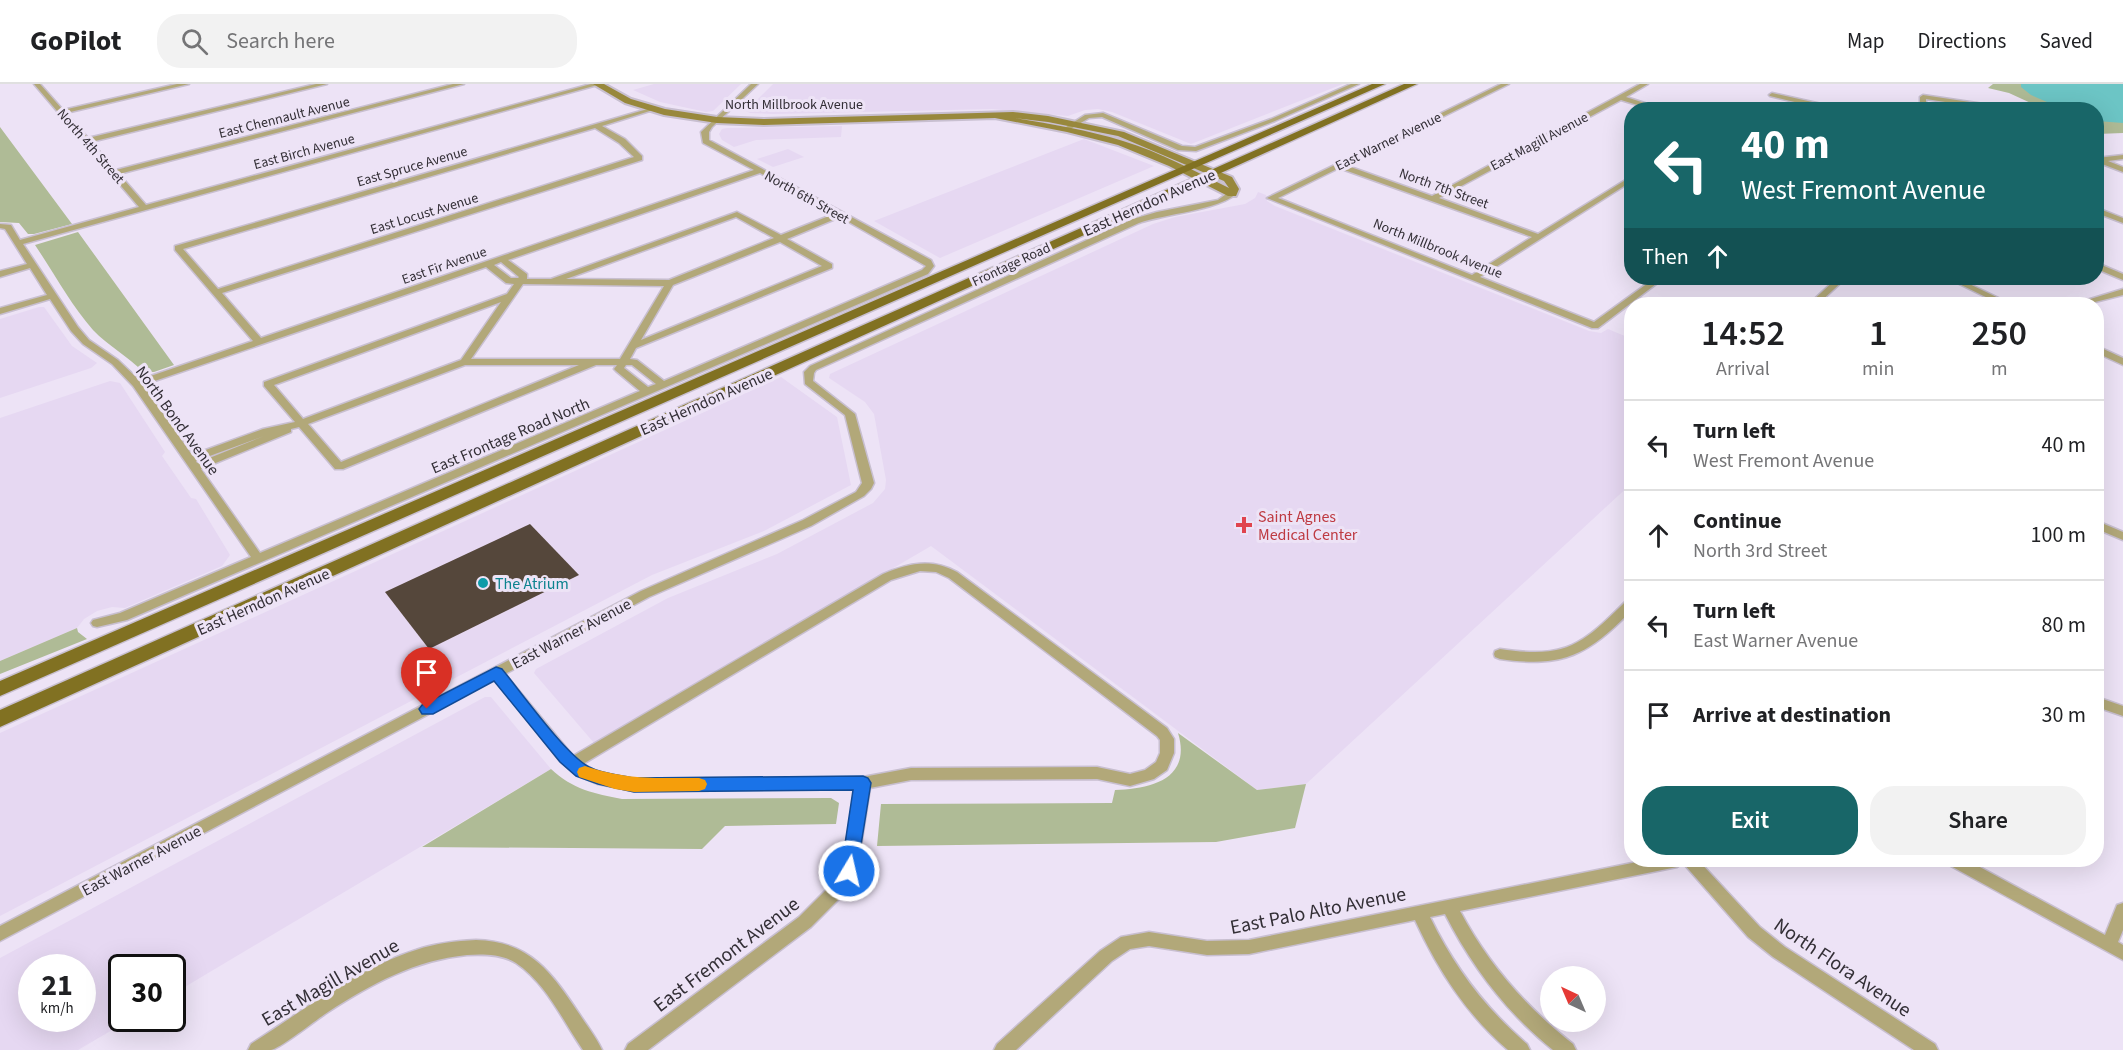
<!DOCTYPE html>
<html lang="en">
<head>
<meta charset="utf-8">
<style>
	body { margin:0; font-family:"Source Sans 3",sans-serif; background:#f2f2f2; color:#202124; height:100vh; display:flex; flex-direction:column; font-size:22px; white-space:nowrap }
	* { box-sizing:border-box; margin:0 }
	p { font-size:20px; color:#757577 }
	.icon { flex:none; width:33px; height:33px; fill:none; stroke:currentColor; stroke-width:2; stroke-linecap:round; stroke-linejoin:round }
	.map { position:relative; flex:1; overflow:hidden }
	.panel { position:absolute; left:1624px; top:213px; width:480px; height:570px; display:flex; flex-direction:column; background:#fff; border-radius:24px; box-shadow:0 6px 24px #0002 }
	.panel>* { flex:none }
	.guide { position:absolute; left:1624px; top:18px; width:480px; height:183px; border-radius:24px; box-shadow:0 6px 24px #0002; background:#186668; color:#fff; overflow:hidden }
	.needle { width:39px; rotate:316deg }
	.tools { position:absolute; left:1540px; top:882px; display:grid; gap:12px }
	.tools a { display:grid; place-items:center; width:66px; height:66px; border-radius:50%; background:#fff; box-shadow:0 6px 24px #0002; font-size:30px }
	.speed { position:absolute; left:18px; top:870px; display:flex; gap:12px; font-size:30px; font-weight:700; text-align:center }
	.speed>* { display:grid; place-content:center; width:78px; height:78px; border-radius:50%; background:#fff; box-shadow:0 6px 24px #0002; line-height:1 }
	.speed small { font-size:15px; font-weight:400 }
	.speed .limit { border:3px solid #111; border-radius:9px; background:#fff; color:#111 }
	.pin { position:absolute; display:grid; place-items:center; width:51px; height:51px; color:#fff; margin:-62px -26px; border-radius:50% 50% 50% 0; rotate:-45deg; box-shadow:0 0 6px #0007 }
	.pin .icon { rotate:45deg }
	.me { position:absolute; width:66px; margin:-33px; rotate:9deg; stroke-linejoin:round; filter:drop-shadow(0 0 4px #0008) }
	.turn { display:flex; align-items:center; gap:21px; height:126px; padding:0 18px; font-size:27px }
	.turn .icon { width:78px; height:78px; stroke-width:2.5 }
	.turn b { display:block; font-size:42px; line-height:51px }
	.then { display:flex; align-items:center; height:57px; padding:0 18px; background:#0003; gap:12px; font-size:22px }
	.eta { display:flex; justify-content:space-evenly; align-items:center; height:102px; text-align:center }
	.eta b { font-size:36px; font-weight:600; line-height:42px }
	.cta { display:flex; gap:12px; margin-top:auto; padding:12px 18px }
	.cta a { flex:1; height:69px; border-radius:24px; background:#186668; color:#fff; font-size:24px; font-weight:600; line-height:69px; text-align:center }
	.cta a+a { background:#f2f2f2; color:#202124 }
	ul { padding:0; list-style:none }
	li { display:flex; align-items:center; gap:18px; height:90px; padding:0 18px; border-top:2px solid #e0e0e0 }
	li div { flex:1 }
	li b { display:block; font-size:22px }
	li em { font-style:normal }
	header { display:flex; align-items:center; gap:36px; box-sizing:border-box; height:84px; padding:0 30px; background:#fff; border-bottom:2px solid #e0e0e0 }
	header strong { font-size:28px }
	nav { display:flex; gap:33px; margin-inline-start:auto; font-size:21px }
	.search { width:420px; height:54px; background:#f2f2f2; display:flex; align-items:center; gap:15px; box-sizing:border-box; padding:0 21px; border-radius:24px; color:#757577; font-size:22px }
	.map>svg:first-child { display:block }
	.built { fill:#e6d8f2; fill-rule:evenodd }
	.green { fill:#afbb96 }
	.water { fill:#6cc5c5 }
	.building { fill:#55473b }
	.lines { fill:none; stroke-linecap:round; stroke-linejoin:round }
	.street-casing { stroke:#c8bfd0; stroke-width:3 }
	.secondary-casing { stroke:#c8bfd0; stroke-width:4 }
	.primary-casing { stroke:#c8bfd0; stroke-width:3 }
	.street { fill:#b2a879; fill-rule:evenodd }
	.secondary { fill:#98883c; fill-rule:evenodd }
	.primary { fill:#817122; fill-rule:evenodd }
	.route { fill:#1a73e8; stroke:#114b97; stroke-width:1.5 }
	.slow { fill:#f59e0b }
	.health-dot { fill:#e0444e; stroke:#ede3f6; stroke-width:2 }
	.culture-dot { fill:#0f9aa8; stroke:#ede3f6; stroke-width:2 }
	.labels { text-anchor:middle; stroke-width:6; stroke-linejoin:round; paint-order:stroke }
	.far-street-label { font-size:14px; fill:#332f36; stroke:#ede3f6 }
	.street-label { font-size:16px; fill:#332f36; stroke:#ede3f6 }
	.health-label { font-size:16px; fill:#be3a42; stroke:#ede3f6; text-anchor:start }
	.culture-label { font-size:16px; fill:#0d838f; stroke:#ede3f6; text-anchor:start }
	.near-street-label { font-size:20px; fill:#332f36; stroke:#ede3f6 }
</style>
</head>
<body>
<header>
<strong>GoPilot</strong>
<div class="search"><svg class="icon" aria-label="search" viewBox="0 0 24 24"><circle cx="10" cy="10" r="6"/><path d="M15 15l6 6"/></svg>Search here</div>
<nav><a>Map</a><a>Directions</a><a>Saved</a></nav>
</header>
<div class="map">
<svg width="2123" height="966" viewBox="0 0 2123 966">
	<rect width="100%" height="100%" fill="#ede3f6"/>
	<g class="built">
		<path d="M654,0H741L713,27L706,28L660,18L633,6Z"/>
		<path d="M773,0H1343L1191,60L1112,28L1098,25L1085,26L1068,32L992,25L773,30L750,29L746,27Z"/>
		<path d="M842,42L841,53L756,56L734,63L722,56L719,50L722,45L727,44Z"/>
		<path d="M1084,55L1154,82L940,174L874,137Z"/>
		<path d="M788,65L804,73L773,83L757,75Z"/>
		<path d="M1258,108L1266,111L1267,117L1275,122L1589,247L1601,249L1608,245L1632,255V399L1306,700L1257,706L931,462L594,659L534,589L536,585L668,514L777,470L873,419L885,405L886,396L874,330L865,318L829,294L830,290L1153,140L1175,133L1245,120L1255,114Z"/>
		<path d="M39,223H44L72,262L97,279L91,284L0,314V235Z"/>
		<path d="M781,293L837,333L851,401L764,447L652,491L0,832V649Z"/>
		<path d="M110,297L120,299L165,368L162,372L191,414L196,415L230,471L222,482L125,524L112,523L97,527L84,535L77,544L0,577V334Z"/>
		<path d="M485,613H491L551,685L173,910L172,884H122V934L131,935L78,966H0V874ZM32,884H82V934H32Z"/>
	</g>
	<g class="green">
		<path d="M1993,0H2123V49L2097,50V26L2044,25L2009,9L1988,4Z"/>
		<path d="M0,43L72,140L34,150H28L19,139L0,138Z"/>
		<path d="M78,148L174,281L154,288H143C128,272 108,262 93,246C71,221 54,189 35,161Z"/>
		<path d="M77,544L78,548L87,555L0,590V577Z"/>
		<path d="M1178,649L1257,706L1306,700L1295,744L1216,758L877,762L881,720L1112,719L1115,706C1151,705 1192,695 1178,649Z"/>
		<path d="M551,685C572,705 595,710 622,715L831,714L839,719L836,740L725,742L702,765L422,763Z"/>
	</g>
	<path class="water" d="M2021,0H2123V39L2097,37V26L2063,25L2031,11L2021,3Z"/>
	<path class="building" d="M530,440L579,491L429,565L385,508Z"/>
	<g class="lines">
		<g class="street-casing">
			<g id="street">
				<path d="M34,0H40L63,26L177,0H189L66,29L88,54L316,0H327L91,58L116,86L453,0H464L119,90L146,121L591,0H601L23,160L78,243L89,256L118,276L139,296L253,257L175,166V162L651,24L656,25L602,42L625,55L642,72V76L222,209L261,254L754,86L703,59L701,48L751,0H758L712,43L709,48V56L931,176L934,182L928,190L127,536L97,543L93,542L91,539L93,536L120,529L251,473L133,302L112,280L83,260L71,247L50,215L0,230V224L47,211L30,184L0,193V187L27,180L5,145L0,144V140L11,141L20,156L139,123ZM595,44L619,59L634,73L218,205L183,165ZM760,89L834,130L781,151L737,128L551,195H527V190L508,176ZM736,133L774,154L669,196L566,195ZM840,133L926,182L922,186L664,297L637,276L630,275L636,264L832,184V180L787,155ZM780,158L822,182L641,256L673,201ZM501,178L519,193L518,194H511L494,181ZM486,183L506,199L514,200L507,210L264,298V302L295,338L263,345L192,371L143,301ZM523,200L664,202L620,275H471ZM501,218L461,276L303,335L274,301ZM465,281H579L341,378L308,340ZM596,281H617L614,285L616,287L640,307L260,469L201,385L291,348V345L299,343L335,385H343ZM626,281H632L656,300L648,303L624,284ZM264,352L197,379L196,377Z"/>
				<path d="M1351,0H1359L1275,37L1196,67L1178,66L1102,33L1089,34L1069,46L1063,45L1085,31L1103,29L1182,62L1195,63L1271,35Z"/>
				<path d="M1501,0H1509L1345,81L1432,112L1618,12L1640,0H1648L1626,13L1666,26H1654L1621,16L1439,114L1538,150L1632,92V97L1480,193L1594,238L1655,194H1664L1598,244H1592L1267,114ZM1339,84L1532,153L1472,191L1278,114Z"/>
				<path d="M1772,9L1839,24L1842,26H1828L1770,12L1769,11Z"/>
				<path d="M1923,11L1990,21L1993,23L1990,25L1926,15V26H1920V13Z"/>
				<path d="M2123,71V75L2108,77L2123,83V88L2097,78V74Z"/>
				<path d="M1229,108L1236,110C1218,126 1165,130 1139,139L816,286L814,289L813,297L855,330L874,399L871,405L864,412L811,442L649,513L505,590L573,672L883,490C908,479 932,474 957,488L1167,644L1174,655V669L1167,686L1154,695L1130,702L1097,695L911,696L870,704L857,787L841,813L811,843L648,966H625L628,960L799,833L829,803L842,785L855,705L634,707L598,700L577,691L560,677L495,595L0,857V842L641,507L803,436L856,408L862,399L845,331L805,300L804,288L810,282L1133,135L1157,128L1218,116ZM920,487L936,488L949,494L1157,652L1160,656V669L1156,678L1145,686L1130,690L1097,683L911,684L863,693L634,695L600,689L583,680L891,496Z"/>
				<path d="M2097,124L2123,134V139L2097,129Z"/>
				<path d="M2097,179L2123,190V196L2097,185Z"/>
				<path d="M1837,194H1846L1818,220H1809Z"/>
				<path d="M1947,194H1957L2011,220H2000Z"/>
				<path d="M2123,205V211L2087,220H2074Z"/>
				<path d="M2097,262L2123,274V281L2097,269Z"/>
				<path d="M2097,437L2123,448V456L2097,445Z"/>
				<path d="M1632,514V526C1588,571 1564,584 1500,575L1495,573L1494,570L1495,567L1500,565C1567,575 1582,561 1628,515Z"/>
				<path d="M2097,613L2123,622V632L2097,623Z"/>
				<path d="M1647,776H1698L1760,843L1785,863L1935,960L1938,966H1914L1773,873L1748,853L1683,779L1677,783L1460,827C1488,880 1526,923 1573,960L1576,966H1553C1507,929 1472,883 1445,830L1430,833C1454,883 1485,924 1527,960L1530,966H1508C1466,930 1438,886 1415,836L1249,870L1207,871L1149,862L1130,865L1112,877L1016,966H994L997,960L1100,867L1121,853L1149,848L1207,857L1249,856Z"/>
				<path d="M1946,776H1967L2105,851L2117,821L2123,819V846L2118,858L2123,861V876L1949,781Z"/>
				<path d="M476,856C530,857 552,889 580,931C587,942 596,953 602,966H583C563,937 546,899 516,879C502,870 483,870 467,871C415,876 371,900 328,928C317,935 281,964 271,966C264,966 255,966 248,966L251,960C304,926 356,885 416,866C436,859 456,857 476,856Z"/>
			</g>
		</g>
		<g class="secondary-casing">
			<path id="secondary" d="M593,0H604L631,15L665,25L717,33L764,35L1013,28L1048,32L1124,48L1232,93L1239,105L1236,112H1228L1169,82L1118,61L1067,48L995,34L764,41L717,39L664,31L625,19ZM1014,34L1048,38L1118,52L1224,97L1229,104C1194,87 1160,68 1123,57C1087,46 1051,40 1014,34Z"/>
		</g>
		<g class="primary-casing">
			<g id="primary">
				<path d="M1372,0H1385L0,612V597Z"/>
				<path d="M1404,0H1417L0,643V626Z"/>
			</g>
		</g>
		<use href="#street" class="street"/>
		<use href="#secondary" class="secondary"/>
		<use href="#primary" class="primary"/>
	</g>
	<path class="route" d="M496,583L502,585C521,608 565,670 589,683C602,690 619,691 634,694L863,692L868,694L871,699L856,792L849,794L843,792L841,787L853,706L634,708L598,700L576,692L560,678L494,597L433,630H422L419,625L422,621Z"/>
	<path class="slow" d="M585,682C628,696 654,694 699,694L705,696L707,700L705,705L699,707L634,708L615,705L579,693L577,688L579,684Z"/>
	<path class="health-dot" d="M1241 432h6v6h6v6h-6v6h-6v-6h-6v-6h6z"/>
	<circle class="culture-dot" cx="483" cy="499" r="6"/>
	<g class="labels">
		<g class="far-street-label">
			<text x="794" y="25">North Millbrook Avenue</text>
			<text transform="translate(284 33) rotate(-14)" y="5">East Chennault Avenue</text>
			<text transform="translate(1388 57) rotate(-26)" y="5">East Warner Avenue</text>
			<text transform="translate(1539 57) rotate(-28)" y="5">East Magill Avenue</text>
			<text transform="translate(91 62) rotate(49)" y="5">North 4th Street</text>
			<text transform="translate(304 67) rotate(-15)" y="5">East Birch Avenue</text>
			<text transform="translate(412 82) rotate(-16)" y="5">East Spruce Avenue</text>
			<text transform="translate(1444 104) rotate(20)" y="5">North 7th Street</text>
			<text transform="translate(807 113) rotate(29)" y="5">North 6th Street</text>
			<text transform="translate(424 129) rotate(-17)" y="5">East Locust Avenue</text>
			<text transform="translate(1438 164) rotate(22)" y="5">North Millbrook Avenue</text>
			<text transform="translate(1011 180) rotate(-25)" y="5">Frontage Road</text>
			<text transform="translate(444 181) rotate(-19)" y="5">East Fir Avenue</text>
		</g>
		<g class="street-label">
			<text transform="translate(1149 118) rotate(-24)" y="6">East Herndon Avenue</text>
			<text transform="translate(706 317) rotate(-24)" y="6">East Herndon Avenue</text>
			<text transform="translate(178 336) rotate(54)" y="6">North Bond Avenue</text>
			<text transform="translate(510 351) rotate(-23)" y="6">East Frontage Road North</text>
			<text transform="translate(263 517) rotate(-24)" y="6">East Herndon Avenue</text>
			<text transform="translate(571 549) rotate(-28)" y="6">East Warner Avenue</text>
			<text transform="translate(141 776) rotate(-28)" y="6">East Warner Avenue</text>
		</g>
		<g class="health-label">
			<text x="1258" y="438">Saint Agnes<tspan x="1258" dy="18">Medical Center</tspan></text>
		</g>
		<g class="culture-label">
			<text x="495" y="505">The Atrium</text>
		</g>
		<g class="near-street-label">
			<text transform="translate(1318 826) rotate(-11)" y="7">East Palo Alto Avenue</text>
			<text transform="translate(726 870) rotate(-37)" y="7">East Fremont Avenue</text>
			<text transform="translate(1843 883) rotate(34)" y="7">North Flora Avenue</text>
			<text transform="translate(330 898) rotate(-30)" y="7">East Magill Avenue</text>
		</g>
	</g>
</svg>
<div class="tools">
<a><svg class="needle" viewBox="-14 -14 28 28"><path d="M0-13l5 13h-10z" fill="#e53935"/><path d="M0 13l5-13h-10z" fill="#757577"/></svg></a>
</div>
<div class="speed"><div>21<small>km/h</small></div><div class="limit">30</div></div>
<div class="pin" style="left:427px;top:625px;background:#d93025"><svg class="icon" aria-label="arrive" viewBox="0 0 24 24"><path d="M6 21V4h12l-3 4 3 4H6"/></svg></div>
<svg class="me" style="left:849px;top:787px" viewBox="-20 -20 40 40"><circle r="17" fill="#1a73e8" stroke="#fff" stroke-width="3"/><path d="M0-11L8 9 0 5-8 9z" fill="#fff"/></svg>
<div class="guide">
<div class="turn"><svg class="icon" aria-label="left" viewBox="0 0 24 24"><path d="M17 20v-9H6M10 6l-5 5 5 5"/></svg><div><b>40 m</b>West Fremont Avenue</div></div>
<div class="then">Then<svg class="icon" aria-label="ahead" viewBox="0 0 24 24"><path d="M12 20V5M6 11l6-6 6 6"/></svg></div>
</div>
<section class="panel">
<div class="eta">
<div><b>14:52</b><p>Arrival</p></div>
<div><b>1</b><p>min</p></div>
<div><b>250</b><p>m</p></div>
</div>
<ul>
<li><svg class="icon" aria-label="left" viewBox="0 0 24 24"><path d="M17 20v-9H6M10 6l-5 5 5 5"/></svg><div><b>Turn left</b><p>West Fremont Avenue</p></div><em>40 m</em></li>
<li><svg class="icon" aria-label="ahead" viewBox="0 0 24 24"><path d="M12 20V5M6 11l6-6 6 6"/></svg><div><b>Continue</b><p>North 3rd Street</p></div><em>100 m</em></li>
<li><svg class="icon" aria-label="left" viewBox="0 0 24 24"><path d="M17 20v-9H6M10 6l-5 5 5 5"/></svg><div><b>Turn left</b><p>East Warner Avenue</p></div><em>80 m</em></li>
<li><svg class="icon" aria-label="arrive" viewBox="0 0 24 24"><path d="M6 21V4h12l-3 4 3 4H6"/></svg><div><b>Arrive at destination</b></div><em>30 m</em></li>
</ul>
<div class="cta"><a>Exit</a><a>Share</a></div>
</section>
</div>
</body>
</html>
